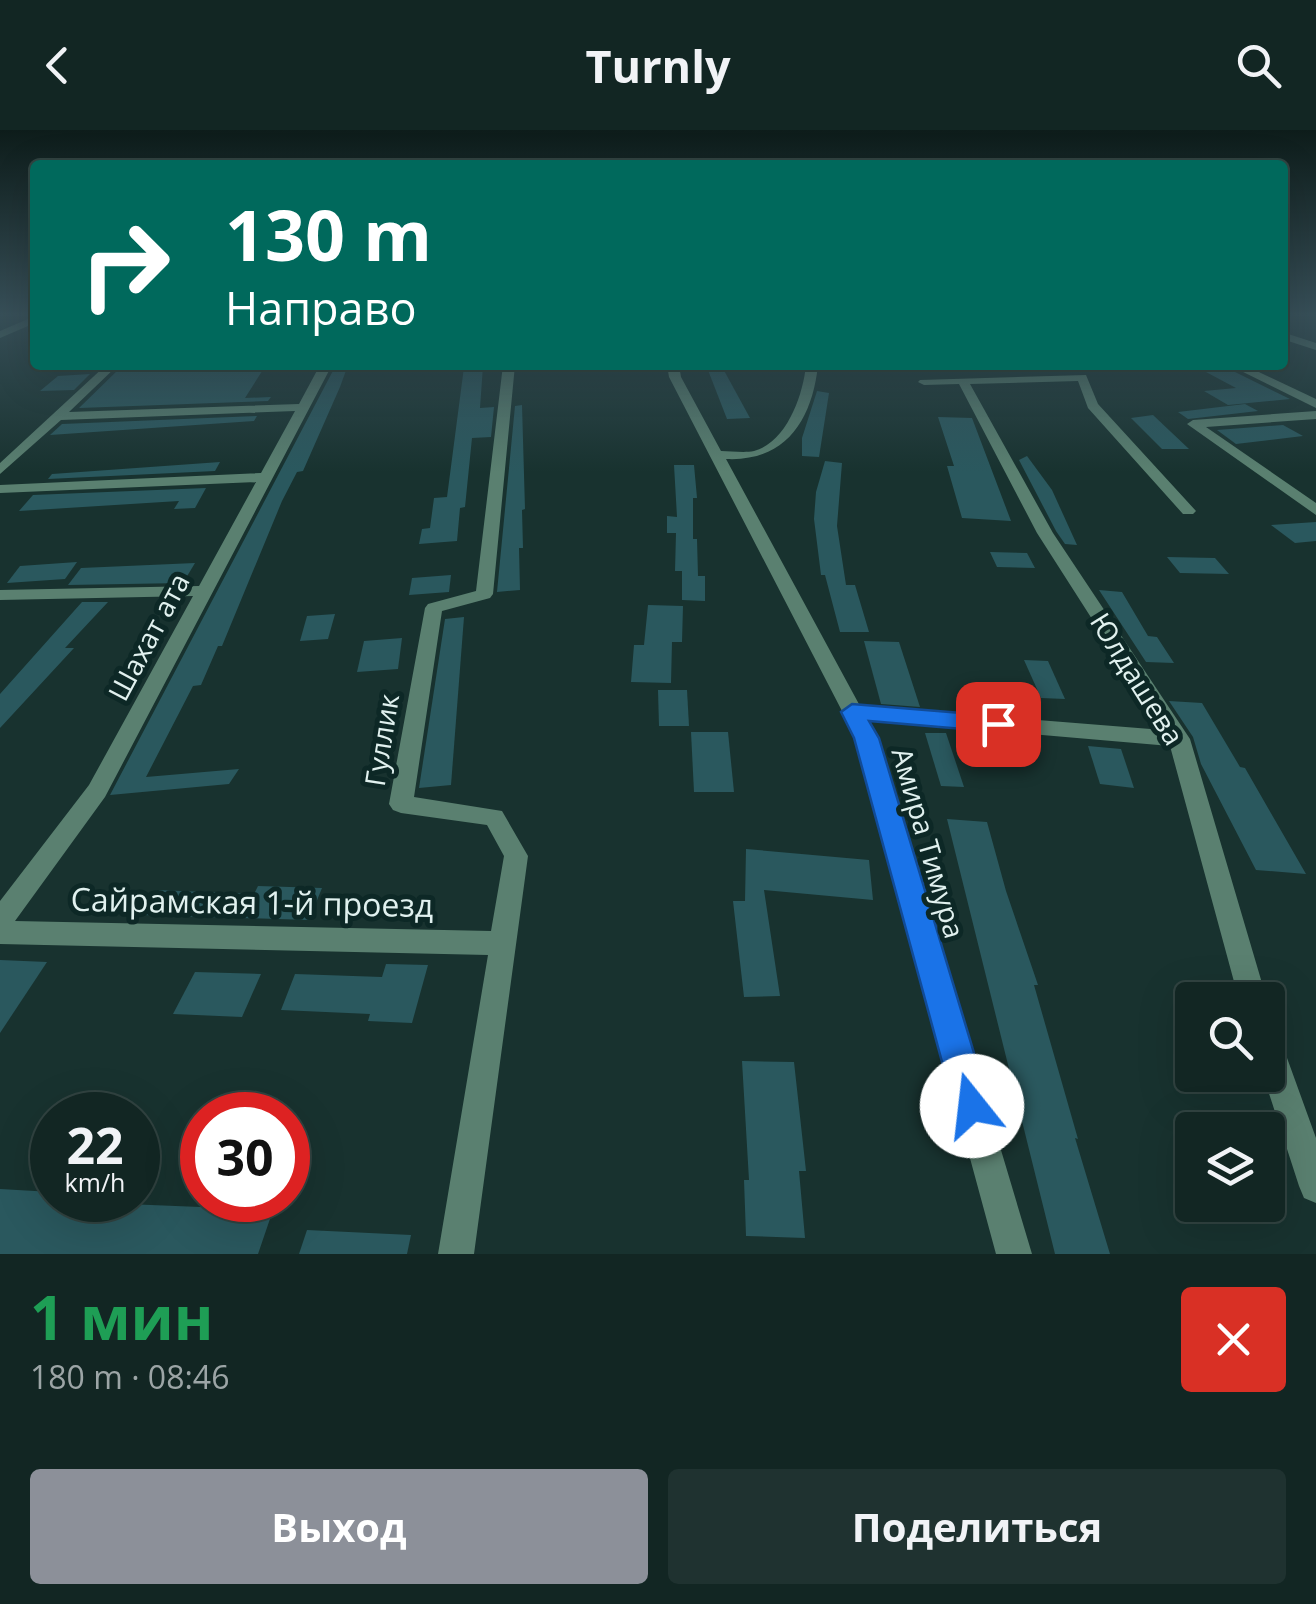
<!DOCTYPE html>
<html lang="ru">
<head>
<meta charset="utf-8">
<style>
	body { margin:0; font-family:"Open Sans",sans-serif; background:#1f3230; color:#f1f3f6; height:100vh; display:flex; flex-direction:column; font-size:38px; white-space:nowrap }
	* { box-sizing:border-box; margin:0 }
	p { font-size:32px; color:#9ca5a6 }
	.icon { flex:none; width:55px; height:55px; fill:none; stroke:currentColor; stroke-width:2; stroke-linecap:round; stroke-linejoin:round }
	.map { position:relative; height:1124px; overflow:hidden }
	.drawer { display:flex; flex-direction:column; background:#122623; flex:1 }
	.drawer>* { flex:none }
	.guide { position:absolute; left:30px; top:30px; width:1258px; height:210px; border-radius:10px; box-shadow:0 10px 40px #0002,0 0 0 2px #314341; background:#00695c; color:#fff; overflow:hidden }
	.tools { position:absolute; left:1175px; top:852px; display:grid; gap:20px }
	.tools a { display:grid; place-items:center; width:110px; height:110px; border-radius:10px; background:#122623; box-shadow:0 10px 40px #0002,0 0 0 2px #314341; font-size:50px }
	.speed { position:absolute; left:30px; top:962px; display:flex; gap:20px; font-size:50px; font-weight:700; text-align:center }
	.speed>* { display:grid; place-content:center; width:130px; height:130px; border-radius:50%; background:#122623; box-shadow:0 10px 40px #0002,0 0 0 2px #314341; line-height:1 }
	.speed small { font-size:25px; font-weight:400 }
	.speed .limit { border:15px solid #d22; background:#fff; color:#111 }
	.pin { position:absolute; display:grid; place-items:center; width:85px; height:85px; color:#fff; margin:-42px; border-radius:20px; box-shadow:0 5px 15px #0006 }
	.me { position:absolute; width:110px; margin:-55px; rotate:344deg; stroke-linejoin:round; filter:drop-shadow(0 0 8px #0008) }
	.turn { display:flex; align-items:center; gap:35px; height:210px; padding:0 30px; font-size:45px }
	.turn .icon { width:130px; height:130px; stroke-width:2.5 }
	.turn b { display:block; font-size:70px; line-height:85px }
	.round { display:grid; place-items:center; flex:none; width:105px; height:105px; border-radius:10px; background:#1f3230 }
	.headline { display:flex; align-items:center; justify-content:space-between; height:170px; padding:0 30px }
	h1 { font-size:60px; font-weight:700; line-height:75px; color:#1e9e55 }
	.cta { display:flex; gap:20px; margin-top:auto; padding:20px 30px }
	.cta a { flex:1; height:115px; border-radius:10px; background:#8c9099; color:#fff; font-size:40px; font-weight:700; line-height:115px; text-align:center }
	.cta a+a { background:#1f3230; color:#f1f3f6 }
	header { display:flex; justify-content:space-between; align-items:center; height:130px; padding:0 30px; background:#122623; font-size:45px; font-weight:700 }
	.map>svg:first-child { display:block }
	.building { fill:#2a585e }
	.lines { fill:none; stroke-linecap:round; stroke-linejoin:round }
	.street { fill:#5a8070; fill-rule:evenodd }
	.route { fill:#1a73e8; stroke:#114b97; stroke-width:2.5 }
	.labels { text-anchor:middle; stroke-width:10; stroke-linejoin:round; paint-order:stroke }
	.street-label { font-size:28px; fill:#e1f1ef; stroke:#0d2826 }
	.near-street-label { font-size:32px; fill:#e1f1ef; stroke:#0d2826 }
</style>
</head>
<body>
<header><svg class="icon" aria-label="back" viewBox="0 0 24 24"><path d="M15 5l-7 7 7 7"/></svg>Turnly<svg class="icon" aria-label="search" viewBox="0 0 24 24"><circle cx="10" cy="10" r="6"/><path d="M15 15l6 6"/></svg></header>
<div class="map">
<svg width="1316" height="1124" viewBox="0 0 1316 1124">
	<rect width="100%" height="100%" fill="#18322f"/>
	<g class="building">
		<path d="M266,235L245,268L271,267L268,271L79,278L119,239Z"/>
		<path d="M336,235H348L340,257L303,341L297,342L282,371L222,516H218L201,555L193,556L146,647L239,639L229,654L110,665Z"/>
		<path d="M706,235H721L750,288L727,289Z"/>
		<path d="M483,236L480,278L494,277L491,307L472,308L465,377L460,378L457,411L419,414L422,399L430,398L434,368L447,367L464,237Z"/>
		<path d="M1231,240L1290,269L1228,275L1204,261L1236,258L1206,242Z"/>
		<path d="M90,244L74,260L40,261L58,246Z"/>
		<path d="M817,261L829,263L819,327L802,326V308Z"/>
		<path d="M1245,274L1258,281L1188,289L1178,282Z"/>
		<path d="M522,275L525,379L522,380L523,418H519L520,460L497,462L515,276Z"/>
		<path d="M1153,285L1189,319H1162L1131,288Z"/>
		<path d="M257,286L254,291L50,305L62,294Z"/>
		<path d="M938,287L972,288L1011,391L962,388L947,336H954Z"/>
		<path d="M1283,295L1303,306L1236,314L1217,300Z"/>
		<path d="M1027,326L1052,360L1077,415L1065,414L1056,401L1019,330Z"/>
		<path d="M825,331L842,333L837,396L846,455H855L869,502H840L825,445H821L814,389L816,362Z"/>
		<path d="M220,332L215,341L48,349L52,344Z"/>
		<path d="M674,335H694L697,368H693V409H697L698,446H705V471L682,470V441H675L676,403H667V386L677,387Z"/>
		<path d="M206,358L195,378L174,379L179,371L19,381L33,365Z"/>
		<path d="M1316,392V411L1295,413L1271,395Z"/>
		<path d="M990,422L1027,423L1035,438L997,437Z"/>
		<path d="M1167,427L1215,428L1229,444L1180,443Z"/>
		<path d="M77,432L65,449L7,453L20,436Z"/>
		<path d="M195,433L183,453L68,455L81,438Z"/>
		<path d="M451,445L449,462L409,465L412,448Z"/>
		<path d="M1099,460L1122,462L1148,506L1157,507L1174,533L1146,532Z"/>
		<path d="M82,472H108L65,518H74L0,598V564Z"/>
		<path d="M648,475L683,476L682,512H672L671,553L631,552L634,515H644Z"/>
		<path d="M335,484L328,509L300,511L307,486Z"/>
		<path d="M464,487L451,655L419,658L445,489Z"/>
		<path d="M402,508L398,539L357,542L364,511Z"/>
		<path d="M864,511L899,512L920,577L881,574Z"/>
		<path d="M1024,530L1048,531L1065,569L1041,568Z"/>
		<path d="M658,560H687L689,596H659Z"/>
		<path d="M1169,571L1202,573L1240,637L1245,638L1306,744L1256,740L1201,634L1193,607Z"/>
		<path d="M691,602H728L734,662H694Z"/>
		<path d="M925,603H946L964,657L941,656Z"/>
		<path d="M1088,616L1121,619L1134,658L1100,654Z"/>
		<path d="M947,689L987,692L1006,761L1038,855H1034L1078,1009L1075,1008L1110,1124H1055Z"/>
		<path d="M746,719L869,730L873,770L764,760L780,866L744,867L733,771H745Z"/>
		<path d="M258,756L322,758L309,790L142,785L157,760L254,764Z"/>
		<path d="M0,830L47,832L0,903Z"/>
		<path d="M386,834L428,835L412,893L368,891L370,884L281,880L295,844L382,847Z"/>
		<path d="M195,842L261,844L242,887L173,884Z"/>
		<path d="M742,931L794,932L806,1041H799L805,1108L746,1106L744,1050H749Z"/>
		<path d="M0,1059L52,1062V1071L273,1080L258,1124H0Z"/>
		<path d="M307,1100L411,1105L407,1124H299Z"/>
	</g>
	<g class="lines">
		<g class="street">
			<path d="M35,186V193L0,208V201Z"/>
			<path d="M1282,202L1316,213V220L1282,209Z"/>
			<path d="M106,235H118L69,282L299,274L320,235H332L105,667L15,791L491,801L504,726L487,695L401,683L393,680L389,674L425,478L428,474L476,461L503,235H515L493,464L490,468L442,481L414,667L502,681L528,726L474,1124H438L488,825L0,814V771L89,655L193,466L0,470V460L199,456L256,352L0,363V355L261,343L295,281L61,290L0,344V333Z"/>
			<path d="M667,235H679L681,247L721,321C731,321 744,323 754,321C787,312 803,265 806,235H818C812,291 785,332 726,329L860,576L1163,600L1037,403L959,254L924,255L918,252L920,250L1086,245L1098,274L1196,381L1193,384H1183L1088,278L1078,251L970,254L1053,403L1190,609L1267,870H1239L1170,616L868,590L878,608L1032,1124H996L856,608L669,247Z"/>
			<path d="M1229,235H1244L1316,269V278Z"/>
			<path d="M1316,281V289L1206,297L1316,373V385L1187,294L1193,290Z"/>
			<path d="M1268,899L1278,903L1316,1008V1073L1304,1068L1299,1056L1263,945H1268Z"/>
		</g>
	</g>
	<linearGradient id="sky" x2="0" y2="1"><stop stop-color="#0d1c1a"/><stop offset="0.54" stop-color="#374f58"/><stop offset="1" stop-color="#374f58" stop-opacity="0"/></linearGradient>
	<rect width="1316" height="342" fill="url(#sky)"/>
	<path class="route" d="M852,574L998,586L1009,594L998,602L869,591L879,608L990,976L985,989L972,994L959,989L954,976L854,608L841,582Z"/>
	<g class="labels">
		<g class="street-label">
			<text transform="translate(149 507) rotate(-62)" y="10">Шахат ата</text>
			<text transform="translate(1137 549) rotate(58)" y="10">Юлдашева</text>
			<text transform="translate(382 610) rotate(-81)" y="10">Гуллик</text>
			<text transform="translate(928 713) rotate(74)" y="10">Амира Тимура</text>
		</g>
		<g class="near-street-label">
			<text transform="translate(252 773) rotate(1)" y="11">Сайрамская 1-й проезд</text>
		</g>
	</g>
</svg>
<div class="tools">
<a><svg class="icon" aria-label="search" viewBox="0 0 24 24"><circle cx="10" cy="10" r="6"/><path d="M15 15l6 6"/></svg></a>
<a><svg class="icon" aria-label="layers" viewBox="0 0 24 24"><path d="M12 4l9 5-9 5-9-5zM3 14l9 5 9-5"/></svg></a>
</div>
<div class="speed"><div>22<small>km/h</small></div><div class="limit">30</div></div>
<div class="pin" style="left:998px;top:594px;background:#d93025"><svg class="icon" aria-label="arrive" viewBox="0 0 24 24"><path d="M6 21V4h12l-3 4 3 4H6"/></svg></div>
<svg class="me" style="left:972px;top:976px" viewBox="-20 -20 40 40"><circle r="19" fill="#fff"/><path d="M0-13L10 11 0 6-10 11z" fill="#1a73e8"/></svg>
<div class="guide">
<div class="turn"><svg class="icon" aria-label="right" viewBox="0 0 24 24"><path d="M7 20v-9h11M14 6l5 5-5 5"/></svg><div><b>130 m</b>Направо</div></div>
</div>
</div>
<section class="drawer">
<div class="headline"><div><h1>1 мин</h1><p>180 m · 08:46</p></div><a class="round" style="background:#d93025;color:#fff"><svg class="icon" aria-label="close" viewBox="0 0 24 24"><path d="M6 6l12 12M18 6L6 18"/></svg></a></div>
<div class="cta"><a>Выход</a><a>Поделиться</a></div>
</section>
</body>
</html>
